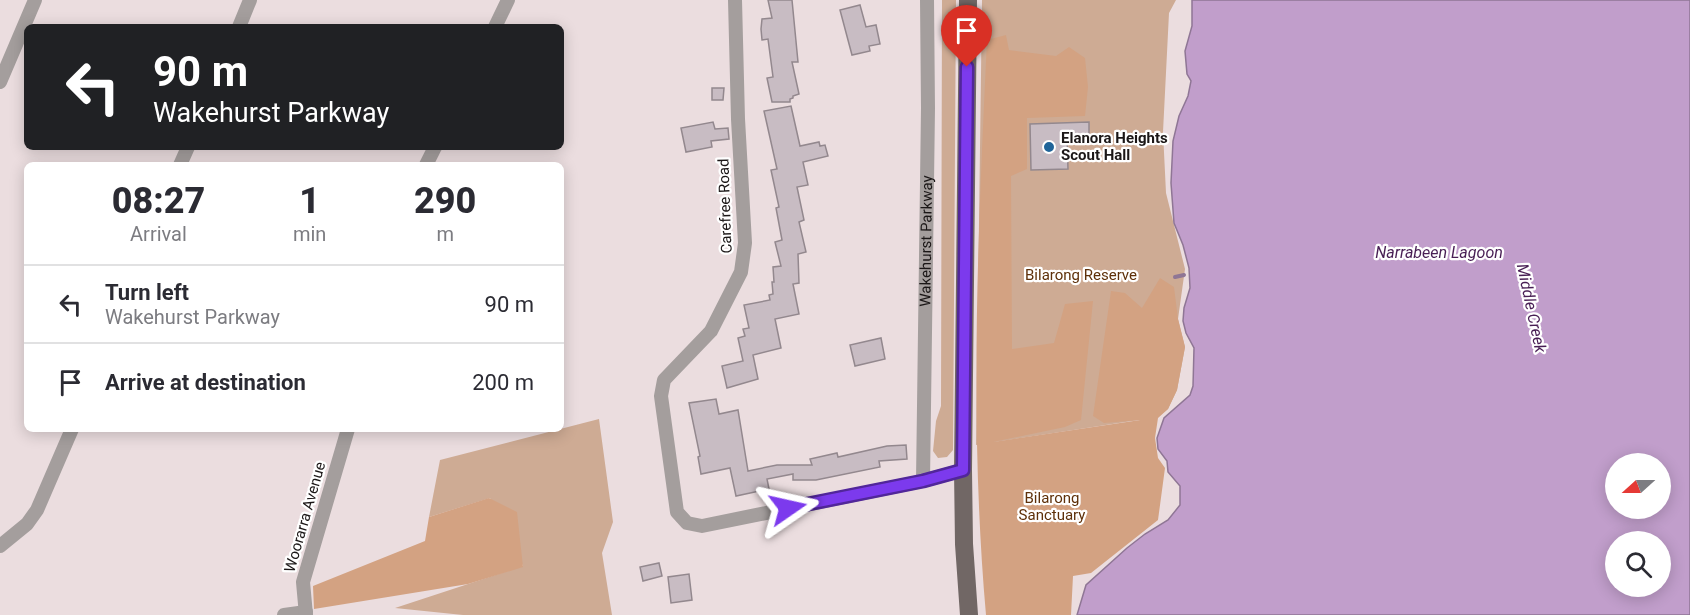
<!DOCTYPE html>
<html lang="en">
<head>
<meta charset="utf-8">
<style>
	body { margin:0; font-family:Roboto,sans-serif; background:#f2f2f3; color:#2b2b33; height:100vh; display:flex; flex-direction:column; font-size:22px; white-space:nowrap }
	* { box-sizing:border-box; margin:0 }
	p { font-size:20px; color:#7c7c81 }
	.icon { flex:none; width:33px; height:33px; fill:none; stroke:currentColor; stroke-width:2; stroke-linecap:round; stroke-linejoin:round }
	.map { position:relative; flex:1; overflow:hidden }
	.drawer { position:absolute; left:24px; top:162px; width:540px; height:270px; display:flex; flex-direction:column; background:#fff; border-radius:9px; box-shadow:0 3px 15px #0003 }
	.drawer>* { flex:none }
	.guide { position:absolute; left:24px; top:24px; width:540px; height:126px; border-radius:9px; box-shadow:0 3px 15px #0003; background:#202124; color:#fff; overflow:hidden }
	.needle { width:39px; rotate:249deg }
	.buttons { position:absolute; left:1605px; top:453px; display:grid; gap:12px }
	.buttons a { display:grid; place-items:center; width:66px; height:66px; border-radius:50%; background:#fff; box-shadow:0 3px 15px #0003; font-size:30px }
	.pin { position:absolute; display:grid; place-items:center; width:51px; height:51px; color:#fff; margin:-62px -26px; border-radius:50% 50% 50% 0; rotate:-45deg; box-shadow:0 0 6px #0007 }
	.pin .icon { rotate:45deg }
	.me { position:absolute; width:66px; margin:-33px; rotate:79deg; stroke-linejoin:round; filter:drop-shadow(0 0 4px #0008) }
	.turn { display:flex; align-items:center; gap:21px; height:126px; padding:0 30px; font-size:27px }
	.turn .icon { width:78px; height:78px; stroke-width:2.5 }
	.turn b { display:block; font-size:42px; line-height:51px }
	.eta { display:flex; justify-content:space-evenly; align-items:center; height:102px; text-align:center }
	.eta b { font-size:36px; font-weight:800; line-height:42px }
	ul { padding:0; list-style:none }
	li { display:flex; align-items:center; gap:18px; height:78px; padding:0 30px; border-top:2px solid #e1e1e2 }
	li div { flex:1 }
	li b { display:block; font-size:22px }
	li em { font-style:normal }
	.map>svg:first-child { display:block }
	.green { fill:#ceab94 }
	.forest { fill:#d3a282 }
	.water { fill:#c19ecb; stroke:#8f7695; stroke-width:1.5; fill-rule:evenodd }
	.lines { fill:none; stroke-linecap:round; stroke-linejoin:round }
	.stream { stroke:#8f7695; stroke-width:4 }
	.building { fill:#c8bcc3; stroke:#93888e; stroke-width:1.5 }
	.minor { stroke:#a49e9d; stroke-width:14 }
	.major { stroke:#716765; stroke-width:18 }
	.route-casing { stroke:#51269a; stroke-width:15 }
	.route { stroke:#7c3aed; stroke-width:10 }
	.poi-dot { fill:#206499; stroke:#fff; stroke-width:2 }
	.labels { text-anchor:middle; stroke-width:4.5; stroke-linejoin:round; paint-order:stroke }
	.poi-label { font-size:15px; font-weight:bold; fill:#1b1717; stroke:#fff; text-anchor:start }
	.street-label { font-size:15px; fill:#1b1717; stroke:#fff }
	.park-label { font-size:15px; fill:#5e3009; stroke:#fff }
	.water-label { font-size:16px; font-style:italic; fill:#481e54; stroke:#fff }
</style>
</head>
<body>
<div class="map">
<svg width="1690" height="615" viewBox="0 0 1690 615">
	<rect width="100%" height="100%" fill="#ebdddf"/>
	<g class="green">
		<path d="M942,0H956L953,450L947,457L938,458L933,451L936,421L941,406Z"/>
		<path d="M982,0H1176L1169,13L1163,132L1166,193L1185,269L1178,319L1185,347L1177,390L1168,409L1158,417L976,445Z"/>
		<path d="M599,419L613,522L602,553L612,615H463L395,608L523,566L490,498L429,517L440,460Z"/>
	</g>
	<g class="forest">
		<path d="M1006,35L1009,50L1056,56L1069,47L1085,58L1088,87L1085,116L1027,118V169L1011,176L1012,349L1054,343L1065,304L1093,301L1081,420L1065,427L993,442L1140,420L1104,423L1093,416L1111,291L1125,293L1142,308L1160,278L1174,287L1178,319L1185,347L1177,390L1168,409L1158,418L1155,438L1158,458L1165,468L1158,520L1091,573L1073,576L1071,615H986C969,424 978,231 987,40Z"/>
		<path d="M489,498L517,512L523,567L468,584L314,609L313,586L425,541L429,517Z"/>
	</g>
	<path class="water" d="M1192,0H1690V615H1077L1086,585L1127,548L1145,534L1168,520L1180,505V486L1168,472L1167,461L1158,449L1157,438L1164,418L1190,395L1193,386L1194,348L1186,333L1183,321L1184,308L1190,288L1189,268L1183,245L1174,223L1171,183L1173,141L1179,116L1188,96L1191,81L1187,74L1185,51L1192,26ZM1616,464H1660V508H1616ZM1616,542H1660V586H1616Z"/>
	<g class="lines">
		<path class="stream" d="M1175,277L1184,275"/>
	</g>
	<g class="building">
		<path d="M768,0H792L798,62H792L799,94L793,96V98L790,99V102H772L767,78L773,77L768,39L762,40L761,29L762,19L772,18Z"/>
		<path d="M860,5L866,27L876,25L880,44L869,46L870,51L852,55L840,10Z"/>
		<path d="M712,88H724L723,100H712Z"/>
		<path d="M791,106L800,146L819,142L820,146L825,145L828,156L803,162L808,185L797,187L804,220L799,222L806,252L798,254L799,283L793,284L799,314L775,319L781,348L753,355L758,379L727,388L722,366L743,361L738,338L745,336L743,329L749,328L744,305L770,300L769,295L773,294L772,282H774L773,267L781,266L775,242L782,240L776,208L779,207L771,170L777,169L764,111Z"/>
		<path d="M713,122L715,129L728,128L729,139L711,141L712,147L686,152L681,128Z"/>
		<path d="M1089,122V136L1067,137L1068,169L1031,170L1030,124Z"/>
		<path d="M881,338L885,359L855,366L850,345Z"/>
		<path d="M716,399L719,414L738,410L748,471L777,465H812L810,459L837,453L838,457L887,446L906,445L907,459L879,461L880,467L816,480H793V474L767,479L769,489L736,496L730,468L701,474L698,457L700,456L689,403Z"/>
		<path d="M659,563L662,576L643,581L640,567Z"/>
		<path d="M689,574L692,600L671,603L668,577Z"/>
	</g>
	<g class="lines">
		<g class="minor">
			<path d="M735,0L738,119L745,243L741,272L711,331L664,380L661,396L677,512L687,523L702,526L923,481L963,470"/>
			<path d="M239,27L250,0"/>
			<path d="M495,27L508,0"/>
			<path d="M0,82L35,0"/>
			<path d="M180,165L188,147"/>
			<path d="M426,165L435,147"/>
			<path id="s1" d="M923,481L928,108L927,0"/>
			<path d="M0,546L27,524L37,510L72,429"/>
			<path d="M284,615L306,612"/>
			<path d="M306,615L303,582L348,429"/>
		</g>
		<path class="major" d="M968,0L963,470L964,544L969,615"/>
	</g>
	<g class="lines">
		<g class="route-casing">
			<path id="route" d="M788,508L923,481L963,470L967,67"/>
		</g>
		<use href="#route" class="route"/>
	</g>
	<circle class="poi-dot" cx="1049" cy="147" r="6"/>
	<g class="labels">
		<g class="poi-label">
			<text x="1061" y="143">Elanora Heights<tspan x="1061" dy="17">Scout Hall</tspan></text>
		</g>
		<g class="street-label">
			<text transform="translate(725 206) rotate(-92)" y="5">Carefree Road</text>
			<text dy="5" stroke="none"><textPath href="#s1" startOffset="240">Wakehurst Parkway</textPath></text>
			<text transform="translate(305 517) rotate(-74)" y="5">Woorarra Avenue</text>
		</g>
		<g class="park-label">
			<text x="1081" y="280">Bilarong Reserve</text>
			<text x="1052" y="503">Bilarong<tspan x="1052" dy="17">Sanctuary</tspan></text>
		</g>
		<g class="water-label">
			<text x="1439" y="258">Narrabeen Lagoon</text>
			<text transform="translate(1532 308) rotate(78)" y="6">Middle Creek</text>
		</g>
	</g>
</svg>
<div class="buttons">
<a><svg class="needle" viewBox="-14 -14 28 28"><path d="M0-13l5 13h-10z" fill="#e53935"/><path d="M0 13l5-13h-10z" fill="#7c7c81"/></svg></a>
<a><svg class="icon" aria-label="search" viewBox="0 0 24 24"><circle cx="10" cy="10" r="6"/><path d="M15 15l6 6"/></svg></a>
</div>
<div class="pin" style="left:967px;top:67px;background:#d93025"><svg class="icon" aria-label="arrive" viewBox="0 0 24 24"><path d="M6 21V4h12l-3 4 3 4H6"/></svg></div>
<svg class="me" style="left:788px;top:508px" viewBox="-20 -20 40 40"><path d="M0-17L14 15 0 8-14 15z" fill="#7c3aed" stroke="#fff" stroke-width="4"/></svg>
<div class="guide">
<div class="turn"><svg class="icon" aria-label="left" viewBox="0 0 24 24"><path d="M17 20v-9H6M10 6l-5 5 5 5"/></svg><div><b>90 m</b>Wakehurst Parkway</div></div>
</div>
<section class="drawer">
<div class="eta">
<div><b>08:27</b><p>Arrival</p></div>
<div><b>1</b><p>min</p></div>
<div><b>290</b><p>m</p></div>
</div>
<ul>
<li><svg class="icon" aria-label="left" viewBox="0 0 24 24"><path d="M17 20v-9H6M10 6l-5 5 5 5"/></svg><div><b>Turn left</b><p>Wakehurst Parkway</p></div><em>90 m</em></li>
<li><svg class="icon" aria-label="arrive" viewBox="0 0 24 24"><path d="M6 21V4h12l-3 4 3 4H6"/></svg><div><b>Arrive at destination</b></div><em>200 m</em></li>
</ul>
</section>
</div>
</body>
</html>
